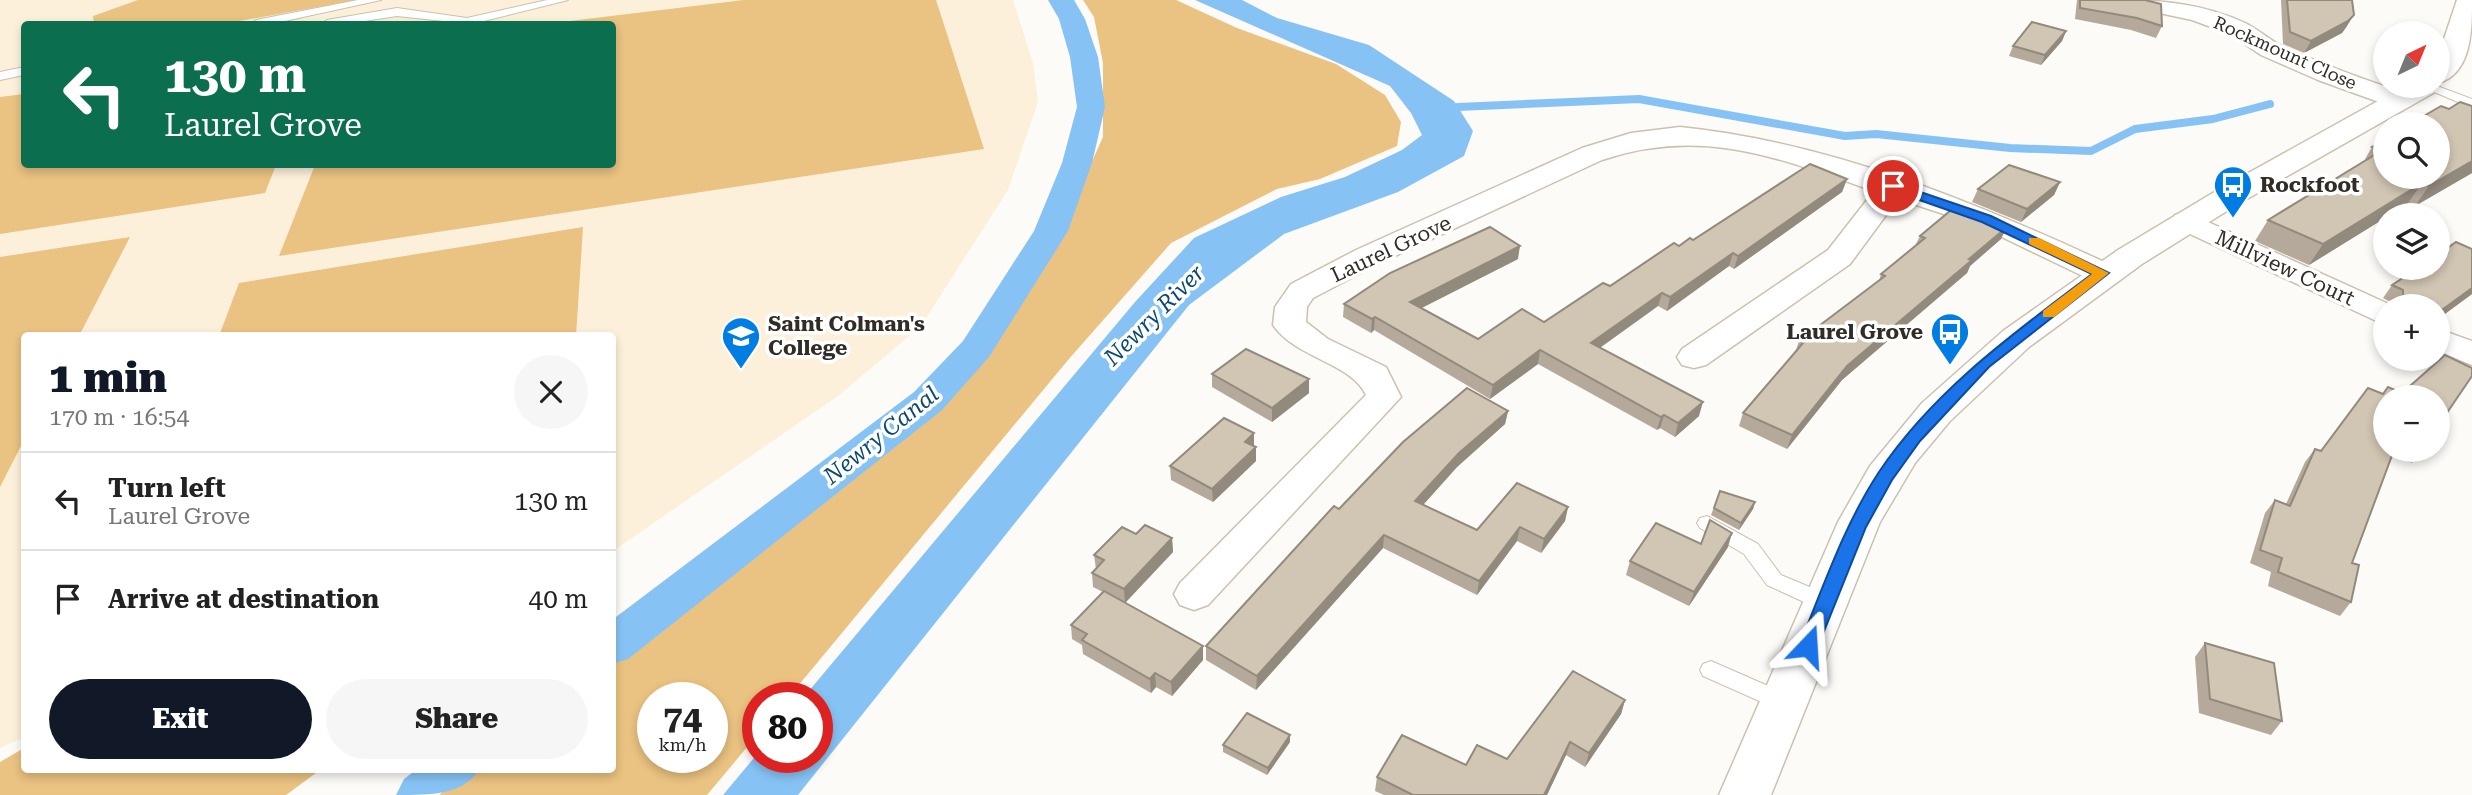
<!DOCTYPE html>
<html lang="en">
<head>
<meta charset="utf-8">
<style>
	body { margin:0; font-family:"Roboto Serif",serif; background:#f6f6f6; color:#222; height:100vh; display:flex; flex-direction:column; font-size:26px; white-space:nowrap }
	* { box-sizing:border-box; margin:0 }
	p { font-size:23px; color:#767676 }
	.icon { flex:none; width:38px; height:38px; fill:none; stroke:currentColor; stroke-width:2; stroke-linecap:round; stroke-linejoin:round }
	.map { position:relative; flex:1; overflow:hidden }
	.side { position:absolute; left:21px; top:332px; width:595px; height:441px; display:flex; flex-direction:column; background:#fff; border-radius:7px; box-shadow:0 4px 10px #0003 }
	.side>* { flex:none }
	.hud { position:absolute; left:21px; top:21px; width:595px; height:147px; border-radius:7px; box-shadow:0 4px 10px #0003; background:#0b6e4f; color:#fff; overflow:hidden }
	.needle { width:46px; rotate:43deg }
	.tools { position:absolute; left:2373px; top:21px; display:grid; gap:14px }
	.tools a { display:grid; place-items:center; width:77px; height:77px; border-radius:50%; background:#fff; box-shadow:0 4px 10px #0003; font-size:35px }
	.speed { position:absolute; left:637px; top:682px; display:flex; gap:14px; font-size:35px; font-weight:700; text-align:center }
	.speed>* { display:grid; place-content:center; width:91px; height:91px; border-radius:50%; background:#fff; box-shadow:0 4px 10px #0003; line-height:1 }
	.speed small { font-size:18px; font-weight:400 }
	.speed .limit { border:10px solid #d22; background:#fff; color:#111 }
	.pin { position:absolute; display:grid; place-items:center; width:60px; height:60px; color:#fff; margin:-30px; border:4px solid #fff; border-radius:50%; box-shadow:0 2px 7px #0007 }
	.me { position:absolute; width:77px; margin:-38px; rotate:20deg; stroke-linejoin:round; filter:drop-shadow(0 0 5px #0008) }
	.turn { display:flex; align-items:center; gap:24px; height:147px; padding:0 28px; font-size:32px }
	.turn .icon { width:91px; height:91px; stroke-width:2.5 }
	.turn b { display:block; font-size:49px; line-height:60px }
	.round { display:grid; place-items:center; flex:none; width:74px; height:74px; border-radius:37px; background:#f6f6f6 }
	.headline { display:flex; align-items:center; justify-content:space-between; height:119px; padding:0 28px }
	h1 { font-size:42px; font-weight:800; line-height:52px; color:#111827 }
	.action { display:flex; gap:14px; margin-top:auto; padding:14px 28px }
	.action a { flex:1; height:80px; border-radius:42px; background:#111827; color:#fff; font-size:28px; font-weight:800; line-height:80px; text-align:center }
	.action a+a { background:#f6f6f6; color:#222 }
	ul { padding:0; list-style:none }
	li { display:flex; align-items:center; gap:21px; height:98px; padding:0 28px; border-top:2px solid #e0e0e0 }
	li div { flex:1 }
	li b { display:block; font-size:26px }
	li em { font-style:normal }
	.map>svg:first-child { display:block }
	.built { fill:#fdf0db; fill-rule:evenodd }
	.green { fill:#eac281; fill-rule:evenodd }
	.water { fill:#86c3f4 }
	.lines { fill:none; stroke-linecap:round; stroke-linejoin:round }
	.stream { stroke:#86c3f4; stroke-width:8 }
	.canal { fill:#86c3f4; fill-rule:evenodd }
	.service-casing { stroke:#cdc0ae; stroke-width:2 }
	.minor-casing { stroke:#cdc0ae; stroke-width:3 }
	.trunk-casing { stroke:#cdc0ae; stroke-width:3 }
	.service { fill:#fff; fill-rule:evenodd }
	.minor { fill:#fff; fill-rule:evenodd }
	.trunk { fill:#fff; fill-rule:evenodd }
	.wall { fill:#b4a99a }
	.shaded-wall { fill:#928a7d }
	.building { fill:#d1c5b3; stroke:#928a7d; stroke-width:2 }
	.route { fill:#1a73e8; stroke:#114b97; stroke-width:2 }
	.slow { fill:#f59e0b }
	.labels { text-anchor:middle; stroke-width:7; stroke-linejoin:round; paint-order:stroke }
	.far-street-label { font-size:18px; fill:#312c25; stroke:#fff }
	.poi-label { font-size:21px; font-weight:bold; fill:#312c25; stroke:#fff; text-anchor:start }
	.street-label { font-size:21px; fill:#312c25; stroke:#fff }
	.water-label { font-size:23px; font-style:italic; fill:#0c4971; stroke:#fff }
</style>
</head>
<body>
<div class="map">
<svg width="2472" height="795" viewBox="0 0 2472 795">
	<rect width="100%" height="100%" fill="#fdfbf7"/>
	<path class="built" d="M0,0H1013L1033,63L1038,102L1008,190L921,326L838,396L613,551L612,336H24V737L0,748ZM24,24H612V164H24Z"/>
	<g class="green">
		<path d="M138,0H357L223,24H94L93,16Z"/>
		<path d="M744,0H936L984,149L279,256L315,165L612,164V24H545Z"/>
		<path d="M1083,0H1176L1237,28L1336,64L1385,95L1401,122L1397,146L1320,179L1277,189L1171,243L1068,360L788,698H758V734L707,795H439L471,770H612L613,659L943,398L1047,261L1103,137V63L1094,17ZM712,698V758H653V698Z"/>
		<path d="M24,94V164L276,165L265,193L0,234V97Z"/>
		<path d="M583,227L576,336H219L239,283Z"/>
		<path d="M130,237L79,336H24V440L0,487V257Z"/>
		<path d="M24,748V770H320L286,795H0V762Z"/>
	</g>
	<path class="water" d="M1195,0H1242L1277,18L1369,45L1454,101L1473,131L1464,156L1398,192L1284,234L1189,305L798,795H723L758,753V758H817V698H803L1135,302L1194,238L1281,197L1345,177L1402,150L1422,135L1411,113L1390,86Z"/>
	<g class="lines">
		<path class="stream" d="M1458,107L1639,99L1845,136L1876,134L2010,148L2091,151L2135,129L2213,119L2270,104"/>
		<g class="canal">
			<path d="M1048,0H1074L1085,19L1098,57L1105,107L1092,163L1068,231L989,357L942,410L628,659L612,664V620L914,392L963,341L1034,231L1062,163L1077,107L1070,57L1059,19Z"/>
			<path d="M416,770H479C462,795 432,795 396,795L404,779Z"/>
		</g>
		<g class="service-casing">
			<g id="service">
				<path d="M358,0H381L271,24H250L256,20Z"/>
				<path d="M547,0H568L472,24L397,16L345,24H321L327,20L397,8L467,18Z"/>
				<path d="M24,67V75L0,80V72Z"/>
				<path d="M2420,86H2437L2472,99V108Z"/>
				<path d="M1707,516L1758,544L1781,575L1831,596L1834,602L1831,608L1824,610L1817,608L1767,585L1744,554L1700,528L1697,523L1700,518Z"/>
				<path d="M1711,661L1791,696L1794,702L1791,708L1783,711L1775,708L1703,676L1700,670L1703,664Z"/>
			</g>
		</g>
		<g class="minor-casing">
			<g id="minor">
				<path d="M2118,0C2163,0 2204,4 2245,23C2258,29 2269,40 2282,46C2323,65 2365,80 2408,94L2412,100L2408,106H2390L2318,80L2261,55L2230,34L2192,20L2122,5Z"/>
				<path d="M1680,127C1830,142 1977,203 2113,266L2118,273L2113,280L2102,282L2091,280L1977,225L1898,199L1850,264L1706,365L1694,368L1682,365L1677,357L1682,349L1828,250L1874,191C1778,158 1703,126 1602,160L1378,264L1313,298L1307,307L1306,322L1328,339L1386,367L1401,397L1208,605L1194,610L1180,605L1174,594L1180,583L1366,395C1352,363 1295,358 1273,325L1275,307L1291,284L1356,250L1582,148L1631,133Z"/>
				<path d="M2186,212L2393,306H2385V325L2175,227L2171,221L2175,215Z"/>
				<path d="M2438,329L2472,341V365L2438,351Z"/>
			</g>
		</g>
		<g class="trunk-casing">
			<g id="trunk">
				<path d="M2457,0H2472C2472,29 2472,74 2438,83V57Z"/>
				<path d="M2438,84L2439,86L2435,92L2238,204L2142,264L2029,347L1950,421L1915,463L1880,522L1771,795H1719L1838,522L1870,466L1922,403L2003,331L2118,250L2216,191L2405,86Z"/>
			</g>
		</g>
		<use href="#service" class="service"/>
		<use href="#minor" class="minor"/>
		<use href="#trunk" class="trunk"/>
	</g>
	<g class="wall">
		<path d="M2077,0H2145L2162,26L2156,38L2131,30L2075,19Z"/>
		<path d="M2281,0H2352L2347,26L2342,33L2304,53L2283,44Z"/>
		<path d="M2066,31L2062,41L2041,65L2009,56L2013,46Z"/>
		<path d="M2372,147L2472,173L2415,206L2408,203L2389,215H2385V218L2309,265L2255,241L2268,220L2364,161Z"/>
		<path d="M1847,179L1842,192L1734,269L1729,266L1667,311L1658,306L1600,348L1699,416L1675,437L1660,428L1657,430L1538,364L1490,399L1374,330L1371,333L1343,317L1344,304L1518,259L1421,308L1478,339L1544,322L1610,286L1679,246Z"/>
		<path d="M2060,182L2054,195L2021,222L1972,202L1978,189Z"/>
		<path d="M1920,236L2001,239L1970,266L1967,273L1842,380L1787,449L1739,426L1743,413L1795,353L1799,341L1879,281L1881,274L1915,246Z"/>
		<path d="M2472,249V294L2438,319V306H2394V304L2383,298L2392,285Z"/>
		<path d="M1212,374L1309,393L1272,422L1212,387Z"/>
		<path d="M2402,393L2438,397L2385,450H2422L2412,463L2393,454L2352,563L2351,602L2340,616L2268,586L2271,572L2250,563L2265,513L2275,500L2286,504L2305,462L2315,449L2321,451L2383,394Z"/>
		<path d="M1508,411L1505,424L1457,467L1423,505L1477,530L1568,507L1565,521L1541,553L1517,541L1477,595L1383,548L1256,690L1206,660V646L1339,509Z"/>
		<path d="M1254,447H1256V461L1213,502L1171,480L1170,466Z"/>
		<path d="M1720,491L1755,502L1753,509L1739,530L1711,515Z"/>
		<path d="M1136,534L1172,538L1173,552L1125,603L1203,660L1172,696L1156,687L1151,693L1083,654L1082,645L1072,639L1071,625L1103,592L1093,587L1092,573L1096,569L1094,555Z"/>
		<path d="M1701,544L1728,547L1689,606L1626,575L1630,561Z"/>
		<path d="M2205,643L2282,721L2271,735L2199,713L2195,657Z"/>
		<path d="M1625,700L1621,714L1585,767L1566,755L1547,795H1384L1375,791L1377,777L1507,759Z"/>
		<path d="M1290,735V742L1267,775L1223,752V745Z"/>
	</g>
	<g class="shaded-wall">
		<path d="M2354,15L2347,26L2342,33L2304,53L2311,41Z"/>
		<path d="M2066,31L2062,41L2041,65L2045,55Z"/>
		<path d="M2472,161V173L2415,206L2429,186Z"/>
		<path d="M1847,179L1842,192L1734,269L1738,256Z"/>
		<path d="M2060,182L2054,195L2021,222L2027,209Z"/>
		<path d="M2422,183L2408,203L2389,215H2385V218L2309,265L2323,244Z"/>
		<path d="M2007,227L2001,239L1970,266L1967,273L1842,380L1787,449L1792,435L1847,366Z"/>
		<path d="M1520,246L1518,259L1408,315L1410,302Z"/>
		<path d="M1733,253L1729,266L1667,311L1670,297Z"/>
		<path d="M2472,288V294L2438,319V314L2439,312Z"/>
		<path d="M1662,293L1658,306L1588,356L1591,343Z"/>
		<path d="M1375,317L1374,330L1371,333L1372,319Z"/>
		<path d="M1540,350L1538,364L1490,399L1493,385Z"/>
		<path d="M1309,379V393L1272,422V408Z"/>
		<path d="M1703,402L1699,416L1675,437L1678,423Z"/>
		<path d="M1508,411L1505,424L1457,467L1414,515L1415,501L1459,453Z"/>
		<path d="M1664,415L1660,428L1657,430L1661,417Z"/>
		<path d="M1254,433V446L1245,442Z"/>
		<path d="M1256,447V461L1213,502L1212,489Z"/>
		<path d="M1755,502L1753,509L1739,530L1741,523Z"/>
		<path d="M1568,507L1565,521L1541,553L1544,539Z"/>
		<path d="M1520,527L1517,541L1477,595L1479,581Z"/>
		<path d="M1732,533L1728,547L1689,606L1694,592Z"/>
		<path d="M1384,535L1383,548L1256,690L1257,676Z"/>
		<path d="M1172,538L1173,552L1125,603L1124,589Z"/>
		<path d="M1203,646V660L1172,696L1171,682Z"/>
		<path d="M1155,673L1156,687L1151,693L1150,679Z"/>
		<path d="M1625,700L1621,714L1585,767L1589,753Z"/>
		<path d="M1290,735V742L1267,775L1268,768Z"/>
		<path d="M1570,742L1566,755L1547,795H1544Z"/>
	</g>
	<g class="building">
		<path d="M2080,0H2145L2161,4L2162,26L2137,18L2080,8Z"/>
		<path d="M2287,0H2352L2354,15L2348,21L2311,41L2290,32Z"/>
		<path d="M2032,22L2066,31L2045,55L2013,46Z"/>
		<path d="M2460,102L2472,106V161L2429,186L2422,183L2323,244L2268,220L2381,151L2372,147L2385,140V177H2438V124H2410L2441,106L2449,109Z"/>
		<path d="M1810,164L1847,179L1738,256L1733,253L1670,297L1662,293L1591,343L1703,402L1678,423L1664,415L1661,417L1540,350L1493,385L1375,317L1372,319L1344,304L1390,273L1490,227L1520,246L1410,302L1478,339L1522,309L1544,322L1603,283L1610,286L1674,243L1679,246L1690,238L1693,240Z"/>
		<path d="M2009,165L2060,182L2027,209L1978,189Z"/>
		<path d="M1956,206L2007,227L1969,259L1972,260L1847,366L1792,435L1743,413L1803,343L1799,341L1885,276L1881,274L1925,238L1920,236Z"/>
		<path d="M2456,242L2472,249V288L2439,312L2438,311V306H2428L2403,295V290L2392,285L2418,268H2438V255Z"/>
		<path d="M1246,349L1309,379L1272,408L1212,374Z"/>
		<path d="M2445,355L2472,368V376L2438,426V397H2385V450H2394L2352,563L2359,565L2351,602L2278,572L2282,558L2260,550L2275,500L2290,506L2315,449L2321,451L2368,388L2383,394L2388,387L2402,393Z"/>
		<path d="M1467,388L1508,411L1459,453L1415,501L1477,530L1517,483L1568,507L1544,539L1520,527L1479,581L1384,535L1257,676L1206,646L1334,506L1339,509L1403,442Z"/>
		<path d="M1224,418L1254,433L1245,442L1256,447L1212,489L1170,466Z"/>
		<path d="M1720,491L1755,502L1741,523L1714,508Z"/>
		<path d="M1710,520L1732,533L1694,592L1630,561L1656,523L1701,544Z"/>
		<path d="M1145,525L1172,538L1124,589L1092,573L1104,560L1094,555L1122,527L1136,534Z"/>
		<path d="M1104,591L1203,646L1171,682L1155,673L1150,679L1082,640L1087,634L1071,625Z"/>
		<path d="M2205,643L2274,663L2282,721L2210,699Z"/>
		<path d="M1573,671L1625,700L1589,753L1570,742L1544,795H1413L1377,777L1402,735L1466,765L1477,745L1507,759Z"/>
		<path d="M1247,713L1290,735L1268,768L1223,745Z"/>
	</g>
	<path class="route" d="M1888,184H1897L1991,216L2109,273L1989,367L1920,441L1892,480L1866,527L1818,646L1815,651H1802L1799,646C1823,588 1844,525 1879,472C1934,390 2014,333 2092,274L1982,222L1888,189Z"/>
	<path class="slow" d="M2029,238H2039L2109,273L2054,317H2043V311L2092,274L2029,244Z"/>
	<defs>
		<g id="bus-pin" transform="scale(2.0125)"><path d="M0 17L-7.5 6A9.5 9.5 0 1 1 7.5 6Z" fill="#007de3" stroke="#fff"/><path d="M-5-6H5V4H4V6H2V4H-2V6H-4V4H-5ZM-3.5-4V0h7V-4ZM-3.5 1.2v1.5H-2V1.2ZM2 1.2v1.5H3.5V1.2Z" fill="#fff"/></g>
		<g id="school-pin" transform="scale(2.0125)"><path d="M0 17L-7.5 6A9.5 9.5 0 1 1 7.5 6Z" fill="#007de3" stroke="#fff"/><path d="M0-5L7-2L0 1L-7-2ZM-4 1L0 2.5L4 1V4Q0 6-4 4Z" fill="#fff"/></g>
	</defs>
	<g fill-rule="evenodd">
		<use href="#bus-pin" x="2233" y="185"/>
		<use href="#bus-pin" x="1950" y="332"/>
		<use href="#school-pin" x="741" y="336"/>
	</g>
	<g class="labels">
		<g class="far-street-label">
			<text transform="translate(2285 53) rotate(24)" y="6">Rockmount Close</text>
		</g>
		<g class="poi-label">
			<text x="2260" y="192">Rockfoot</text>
			<text x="768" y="331">Saint Colman's<tspan x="768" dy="24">College</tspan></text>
			<text x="1923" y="339" text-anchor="end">Laurel Grove</text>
		</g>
		<g class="street-label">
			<text transform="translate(1391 249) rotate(-25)" y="7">Laurel Grove</text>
			<text transform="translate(2285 268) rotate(25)" y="7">Millview Court</text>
		</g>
		<g class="water-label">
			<text transform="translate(1154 315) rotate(-45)" y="8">Newry River</text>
			<text transform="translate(881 435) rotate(-39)" y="8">Newry Canal</text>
		</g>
	</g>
</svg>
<div class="tools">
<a><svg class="needle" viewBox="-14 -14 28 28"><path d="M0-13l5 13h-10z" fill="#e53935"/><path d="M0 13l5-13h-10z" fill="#767676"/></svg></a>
<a><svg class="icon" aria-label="search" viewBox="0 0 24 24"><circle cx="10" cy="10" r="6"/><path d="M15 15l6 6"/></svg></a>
<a><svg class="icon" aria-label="layers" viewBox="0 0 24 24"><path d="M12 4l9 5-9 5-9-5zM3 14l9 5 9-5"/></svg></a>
<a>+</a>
<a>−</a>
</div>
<div class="speed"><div>74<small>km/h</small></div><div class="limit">80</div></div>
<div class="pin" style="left:1893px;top:186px;background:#d93025"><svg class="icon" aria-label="arrive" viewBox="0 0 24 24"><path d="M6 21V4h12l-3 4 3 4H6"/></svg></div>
<svg class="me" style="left:1808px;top:646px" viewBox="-20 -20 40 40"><path d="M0-17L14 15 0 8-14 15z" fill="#1a73e8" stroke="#fff" stroke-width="4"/></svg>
<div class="hud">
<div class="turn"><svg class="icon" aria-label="left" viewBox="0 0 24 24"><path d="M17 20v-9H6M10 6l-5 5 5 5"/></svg><div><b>130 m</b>Laurel Grove</div></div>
</div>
<section class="side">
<div class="headline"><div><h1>1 min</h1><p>170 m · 16:54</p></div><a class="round"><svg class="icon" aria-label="close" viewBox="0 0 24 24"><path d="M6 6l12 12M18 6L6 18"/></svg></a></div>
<ul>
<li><svg class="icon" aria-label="left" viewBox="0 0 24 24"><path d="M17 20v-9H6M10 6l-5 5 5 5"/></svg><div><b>Turn left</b><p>Laurel Grove</p></div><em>130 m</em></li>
<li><svg class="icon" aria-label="arrive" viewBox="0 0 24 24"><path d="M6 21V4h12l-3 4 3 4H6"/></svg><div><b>Arrive at destination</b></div><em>40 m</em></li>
</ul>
<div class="action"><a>Exit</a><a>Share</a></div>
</section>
</div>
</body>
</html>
